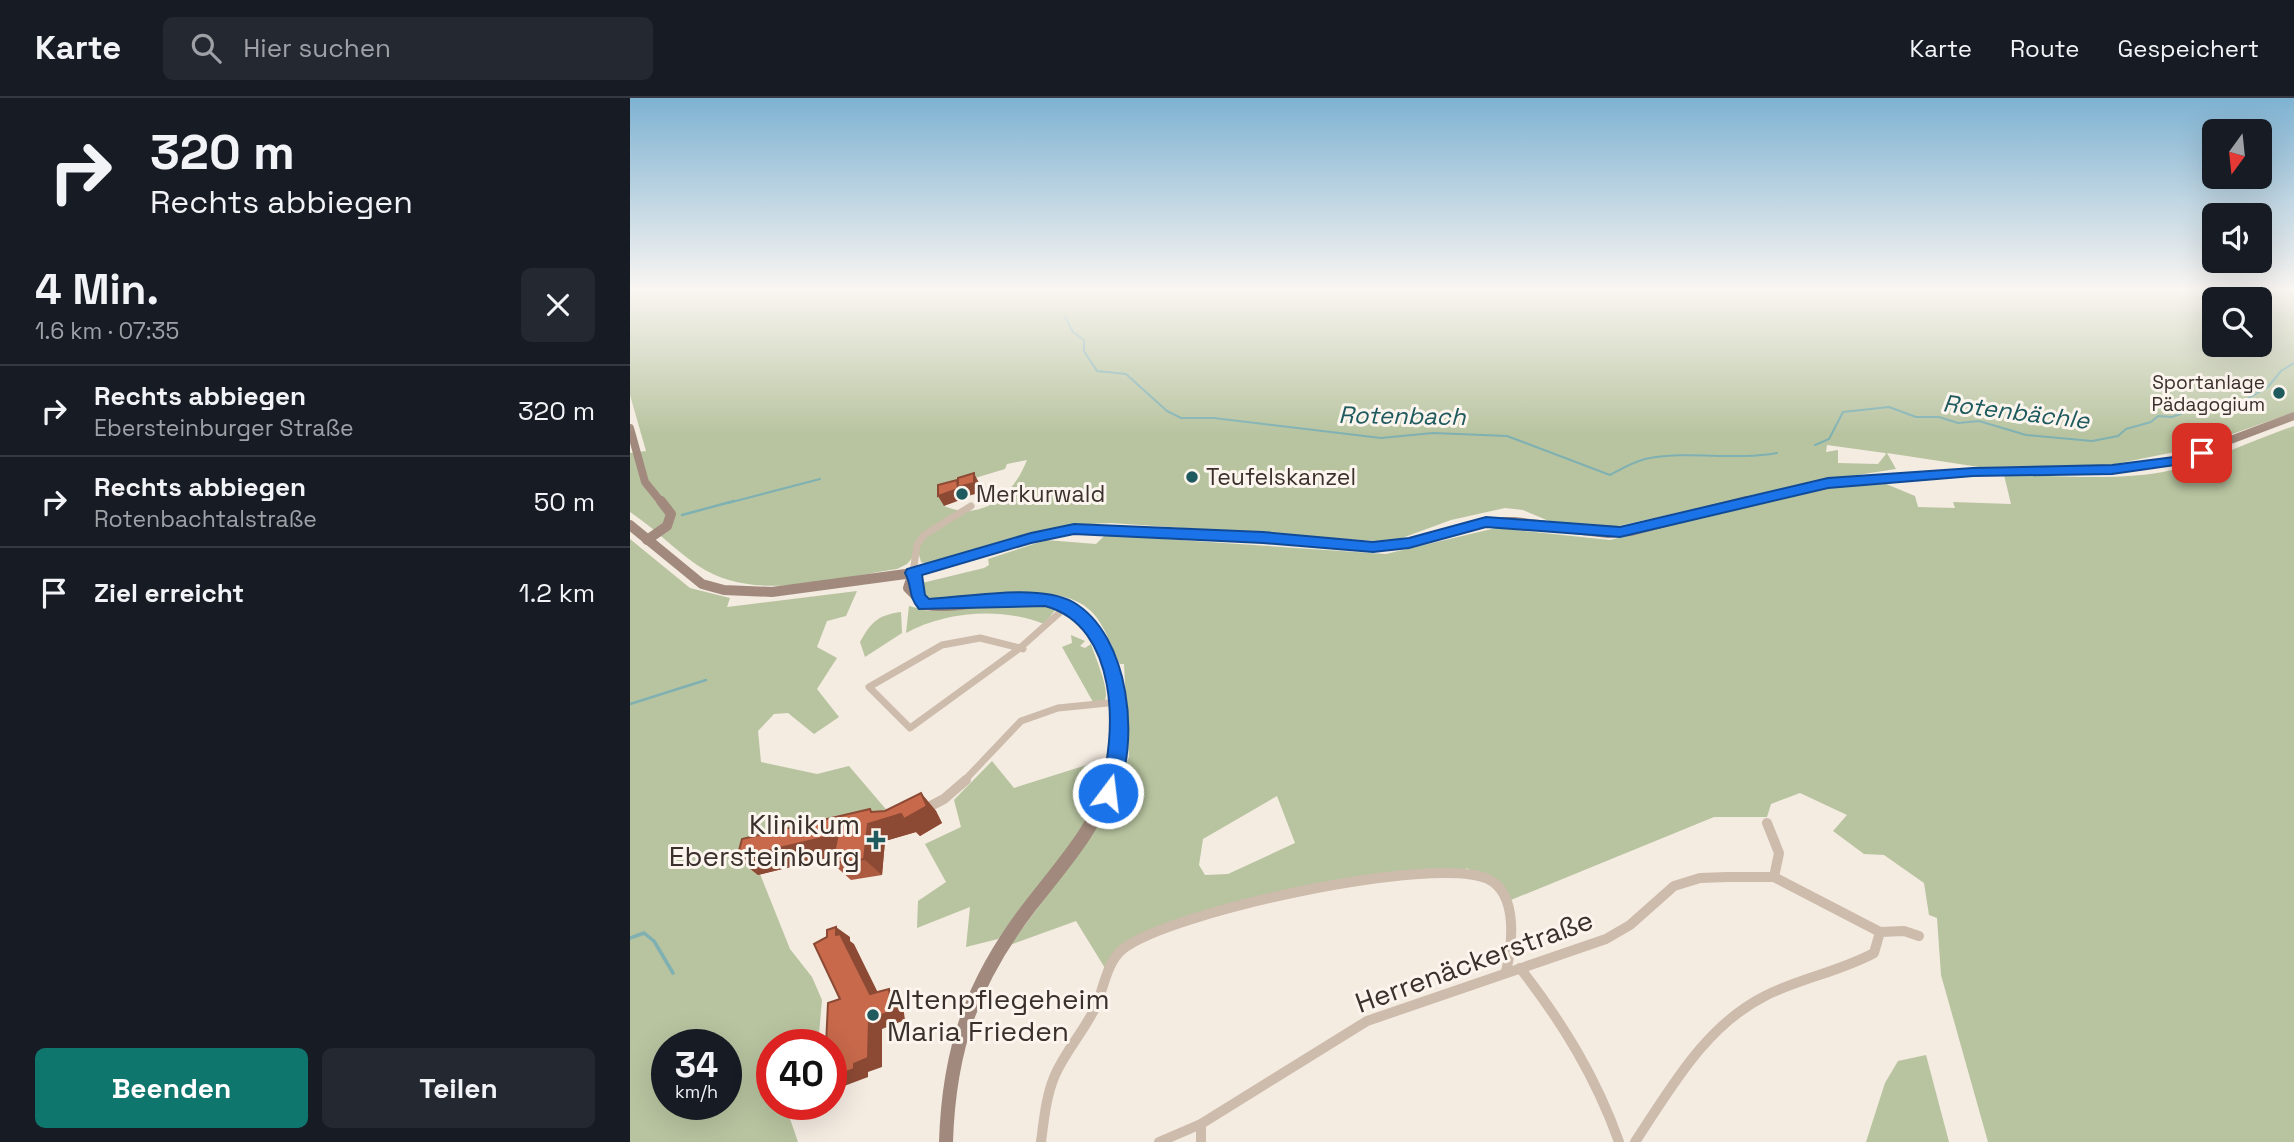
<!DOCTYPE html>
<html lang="de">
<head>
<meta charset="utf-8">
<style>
	body { margin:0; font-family:"Space Grotesk",sans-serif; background:#242831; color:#f1f3f6; height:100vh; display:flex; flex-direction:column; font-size:26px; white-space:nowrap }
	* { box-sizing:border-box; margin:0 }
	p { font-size:23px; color:#9ea1a6 }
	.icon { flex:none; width:38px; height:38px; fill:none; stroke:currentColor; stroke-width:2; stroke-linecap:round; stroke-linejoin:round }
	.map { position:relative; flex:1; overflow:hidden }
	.details { display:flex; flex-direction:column; background:#171b24; width:630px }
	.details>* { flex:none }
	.banner { background:#171b24; color:#f1f3f6; overflow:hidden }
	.needle { width:46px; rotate:195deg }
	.buttons { position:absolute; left:1572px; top:21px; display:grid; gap:14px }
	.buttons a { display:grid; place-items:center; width:70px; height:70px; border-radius:10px; background:#171b24; box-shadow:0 7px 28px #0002; font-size:35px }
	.speed { position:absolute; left:21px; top:931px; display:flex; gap:14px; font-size:35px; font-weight:700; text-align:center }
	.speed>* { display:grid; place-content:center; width:91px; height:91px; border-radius:50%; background:#171b24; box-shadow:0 7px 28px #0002; line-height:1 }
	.speed small { font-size:18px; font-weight:400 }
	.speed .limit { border:10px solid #d22; background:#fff; color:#111 }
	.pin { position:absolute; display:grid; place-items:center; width:60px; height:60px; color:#fff; margin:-30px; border-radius:14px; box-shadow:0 4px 10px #0006 }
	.me { position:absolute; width:77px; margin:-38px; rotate:15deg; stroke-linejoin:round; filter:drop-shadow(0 0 5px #0008) }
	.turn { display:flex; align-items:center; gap:24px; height:147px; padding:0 35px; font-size:32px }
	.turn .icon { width:91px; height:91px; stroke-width:2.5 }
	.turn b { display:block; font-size:49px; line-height:60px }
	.round { display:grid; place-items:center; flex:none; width:74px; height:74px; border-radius:10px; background:#242831 }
	.summary { display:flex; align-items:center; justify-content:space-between; height:119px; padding:0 35px }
	h1 { font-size:42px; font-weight:600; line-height:52px }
	.primary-button { display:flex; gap:14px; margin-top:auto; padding:14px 35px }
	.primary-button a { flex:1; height:80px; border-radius:10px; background:#0f766e; color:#fff; font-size:28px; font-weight:600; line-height:80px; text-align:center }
	.primary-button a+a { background:#242831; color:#f1f3f6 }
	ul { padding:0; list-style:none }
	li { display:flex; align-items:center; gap:21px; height:91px; padding:0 35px; border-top:2px solid #363941 }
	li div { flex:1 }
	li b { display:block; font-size:26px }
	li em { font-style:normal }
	header { display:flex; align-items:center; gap:42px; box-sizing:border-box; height:98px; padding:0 35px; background:#171b24; border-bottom:2px solid #363941 }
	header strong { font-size:33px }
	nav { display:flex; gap:38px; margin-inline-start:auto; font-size:24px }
	.search { width:490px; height:63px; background:#242831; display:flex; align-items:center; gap:18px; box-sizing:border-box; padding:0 24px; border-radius:10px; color:#9ea1a6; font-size:26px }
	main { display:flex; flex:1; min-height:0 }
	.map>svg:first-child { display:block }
	.green { fill:#b8c4a0; fill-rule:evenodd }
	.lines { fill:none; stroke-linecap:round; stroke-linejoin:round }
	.stream-far2 { stroke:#7fb0b2; stroke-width:2 }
	.stream-far1 { stroke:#7fb0b2; stroke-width:2.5 }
	.stream { stroke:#7fb0b2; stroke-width:3.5 }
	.street-far1 { stroke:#cdbbac; stroke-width:7 }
	.street { stroke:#cdbbac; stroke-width:10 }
	.secondary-far2 { stroke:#a18a7d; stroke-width:8 }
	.secondary-far1 { stroke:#a18a7d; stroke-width:10 }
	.secondary { stroke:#a18a7d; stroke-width:14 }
	.wall { fill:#ac5a40 }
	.shaded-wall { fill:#8c4a34 }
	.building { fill:#c8694b; stroke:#8c4a34; stroke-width:2 }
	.route { fill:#1a73e8; stroke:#114b97; stroke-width:2 }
	.poi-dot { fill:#1f5a5e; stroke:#fbf5ee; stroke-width:2.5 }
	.labels { text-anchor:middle; stroke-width:6; stroke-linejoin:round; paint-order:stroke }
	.far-poi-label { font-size:19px; fill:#3b302b; stroke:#fbf5ee; text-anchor:end }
	.poi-label { font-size:23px; fill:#3b302b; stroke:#fbf5ee; text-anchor:start }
	.water-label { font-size:24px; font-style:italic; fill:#1f5a5e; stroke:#fbf5ee }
	.near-poi-label { font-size:28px; fill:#3b302b; stroke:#fbf5ee; text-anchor:end }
	.near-street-label { font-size:28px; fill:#3b302b; stroke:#fbf5ee }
</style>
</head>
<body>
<header>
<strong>Karte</strong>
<div class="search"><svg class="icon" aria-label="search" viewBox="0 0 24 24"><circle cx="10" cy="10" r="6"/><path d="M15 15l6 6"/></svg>Hier suchen</div>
<nav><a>Karte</a><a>Route</a><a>Gespeichert</a></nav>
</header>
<main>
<section class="details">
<div class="banner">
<div class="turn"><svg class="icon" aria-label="right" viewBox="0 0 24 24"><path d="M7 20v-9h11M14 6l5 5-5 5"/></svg><div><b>320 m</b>Rechts abbiegen</div></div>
</div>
<div class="summary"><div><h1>4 Min.</h1><p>1.6 km · 07:35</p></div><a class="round"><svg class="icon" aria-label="close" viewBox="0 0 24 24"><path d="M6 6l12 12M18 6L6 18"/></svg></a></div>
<ul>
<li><svg class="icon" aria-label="right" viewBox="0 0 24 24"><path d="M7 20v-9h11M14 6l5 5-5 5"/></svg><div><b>Rechts abbiegen</b><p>Ebersteinburger Straße</p></div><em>320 m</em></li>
<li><svg class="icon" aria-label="right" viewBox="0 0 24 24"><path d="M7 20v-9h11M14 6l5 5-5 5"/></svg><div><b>Rechts abbiegen</b><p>Rotenbachtalstraße</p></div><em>50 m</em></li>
<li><svg class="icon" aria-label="arrive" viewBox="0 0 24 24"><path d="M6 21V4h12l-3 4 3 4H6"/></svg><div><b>Ziel erreicht</b></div><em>1.2 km</em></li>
</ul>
<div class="primary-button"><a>Beenden</a><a>Teilen</a></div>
</section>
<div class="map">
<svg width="1664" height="1044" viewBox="0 0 1664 1044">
	<rect width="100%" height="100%" fill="#f4ebe1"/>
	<g class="green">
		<path d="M0,190H1664V314L1560,351L1480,367L1349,369L1257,355L1266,371L1195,382L979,430L919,423L893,412L875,410L821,422L761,444L481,425C416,426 357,448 296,466L291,464L288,453L277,466L267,471C205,480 123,506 67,467C44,451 24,430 0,414V355L16,353L0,297ZM1584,201H1629V247H1584ZM1197,347L1255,355L1256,356L1248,366L1208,365V352L1196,354ZM397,362C383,398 352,424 314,408V397L345,380L375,371L377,366Z"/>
		<path d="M1664,328V1044H1358L1311,877L1307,820L1299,817L1294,785L1254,757L1234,756L1203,733L1217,717L1170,695L1141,706L1137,719H1084L876,804L861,782L836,770L837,775L704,786L537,832L495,849L478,875L446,823L380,847L455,747L475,716L499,659L494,566H490C482,550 474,526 462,514C425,477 344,507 299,502L291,494L292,485L354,470L359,467L358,461L416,442L466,446L475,437L756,456L866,430L980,442L1202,389L1249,383L1285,398L1288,409L1325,410L1323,404L1381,406L1374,377C1426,377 1491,384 1542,372C1584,362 1623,342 1664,328ZM647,698L665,745L598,776L575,777L569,767L573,741Z"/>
		<path d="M0,441L60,490L100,500L97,509L227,493L216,518L197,523L187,549L207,560L187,591L209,619L184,636L158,615L144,616L128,633L131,664L187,676L219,668L260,716L122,756L160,851L182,879L192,902L188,947H142V1006H155L168,1044H0ZM37,947H96V1006H37Z"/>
		<path d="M383,504H404L426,511L414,526C372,509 316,513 276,535L279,508L298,513Z"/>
		<path d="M271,514L272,535L235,559L230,544C241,524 248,517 271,514Z"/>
		<path d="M441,537L455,543L450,548L455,550L461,546C465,559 480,592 475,602L463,604L432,549L442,545Z"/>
		<path d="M482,659L474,691L449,739L368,841L336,849L340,809L287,830L288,803L316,784L295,746L331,729L324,702L362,663L384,690Z"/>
		<path d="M1296,957L1319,1044H1236L1255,985L1268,963Z"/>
	</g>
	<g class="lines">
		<g class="stream-far2">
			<path d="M435,219L443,234L454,242V253L467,273L496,276L537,313L551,320H584L751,340L803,335L877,338L980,377C991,371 1003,364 1015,361C1058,352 1103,363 1147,355"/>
			<path d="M1185,347L1199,341L1213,314L1259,309L1286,319H1309L1328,325L1349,323L1396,337L1462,343L1488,338L1496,331L1521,324L1528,318L1542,319L1584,304L1608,306L1638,289L1651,273L1664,265"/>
			<path d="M98,405L190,381"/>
		</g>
		<g class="stream-far1">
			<path d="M52,417L104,403"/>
			<path d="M0,606L76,582"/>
		</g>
		<path class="stream" d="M0,840L14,835L24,843L43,875"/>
		<g class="street-far1">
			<path d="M283,475L287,447L294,437L341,408"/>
			<path d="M350,540L390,550L280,630L239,589L312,547Z"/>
			<path d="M390,550L393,551"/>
			<path d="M390,550L437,508"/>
			<path d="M334,683L391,623L428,610L488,604"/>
		</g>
		<g class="street">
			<path d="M293,712L314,701L336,682"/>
			<path d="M1137,725L1149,755L1144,779"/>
			<path d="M890,870C932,924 966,979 989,1044"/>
			<path d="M571,1026V1044"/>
			<path d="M411,1044C414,1021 416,998 425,977C436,952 455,932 466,908C474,890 476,865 493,851C539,814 805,756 858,781C889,796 882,848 876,874"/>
			<path d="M529,1044L571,1026L737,923L976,841L1000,827L1044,788L1070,780L1098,779H1144L1250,834"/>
			<path d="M1005,1044C1041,990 1075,928 1135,898C1170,880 1209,874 1244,855L1250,834L1274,833L1289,838"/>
		</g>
		<g class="secondary-far2">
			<path d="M0,330L15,384L32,405"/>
			<path d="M1109,405L1198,385L1343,374L1482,371L1545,363L1664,318"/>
		</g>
		<g class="secondary-far1">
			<path d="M0,427L72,486L94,492L142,494L283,475L401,440L444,431L633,439L743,449L779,445L856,424H884L978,435L1001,433L1116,403"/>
			<path d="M17,442L37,428L41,416L31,403"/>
			<path d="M283,475L278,490L295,507C336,512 377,495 417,502C489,514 500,628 481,683"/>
		</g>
		<path class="secondary" d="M316,1044C319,949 343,882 401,807C432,767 465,731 482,682"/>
	</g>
	<path class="wall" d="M291,695L306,713L312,725L290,738L286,734L255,743L252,777L221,782L202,765L204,758L128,777L107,760L242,714L255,713Z"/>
	<g class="shaded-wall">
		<path d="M344,375L349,385V395L334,399L333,397V401L314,408L308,398L327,382Z"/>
		<path d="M291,695L306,713L312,725L290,738L286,734L255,743L252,777L234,761L241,714L240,711L250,722Z"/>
		<path d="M208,736L226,753L128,777L107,760Z"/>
		<path d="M206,829L220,839V843L224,846L253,905L240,896L206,837Z"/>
		<path d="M259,891L272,901L275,922L252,931V969L238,974V979L201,993V980L224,966L239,922Z"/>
	</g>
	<g class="building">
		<path d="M344,375V385L328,389V380Z"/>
		<path d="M327,382L328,391L308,398V387Z"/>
		<path d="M291,695L297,708L274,721L271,716L238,726L234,761L202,765L208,736L107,760L112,741L240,711L241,714L255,713Z"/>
		<path d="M206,829V837L210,836L240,896L259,891L262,913L239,922L238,960L224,966V971L201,980V947H196L198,905L210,901L184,846L197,839V832Z"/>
	</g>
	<linearGradient id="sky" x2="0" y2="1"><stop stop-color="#7eb2d2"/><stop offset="0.57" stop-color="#faf6f2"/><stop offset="1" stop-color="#faf6f2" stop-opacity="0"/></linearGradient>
	<rect width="1664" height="336" fill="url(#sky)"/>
	<path class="route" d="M1572,351L1579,355L1577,358L1545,367L1482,376L1343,378L1198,390L990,439L856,429L779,450L743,454L633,445L444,436L401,445L292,477L295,497L299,501C337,499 409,485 443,504C500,537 511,645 485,700L478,703L472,700L469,695C488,636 489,528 415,508L289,511C277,497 283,489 275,475L277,471L401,435L444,426L633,434L743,444L779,440L856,419L990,429L1198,380L1343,370L1482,367L1544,359Z"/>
	<g class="poi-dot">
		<circle cx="1649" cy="295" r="7"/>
		<circle cx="562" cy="379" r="7"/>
		<circle cx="332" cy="396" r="7"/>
		<path d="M242.5 731.5h7v7h7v7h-7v7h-7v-7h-7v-7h7z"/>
		<circle cx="243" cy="917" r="7"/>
	</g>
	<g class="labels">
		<g class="far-poi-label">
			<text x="1635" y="291">Sportanlage<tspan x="1635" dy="22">Pädagogium</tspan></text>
		</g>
		<g class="poi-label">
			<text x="576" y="387">Teufelskanzel</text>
			<text x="346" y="404">Merkurwald</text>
		</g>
		<g class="water-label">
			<text transform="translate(1386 314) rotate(7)" y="8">Rotenbächle</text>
			<text transform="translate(772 318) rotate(1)" y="8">Rotenbach</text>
		</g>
		<g class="near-poi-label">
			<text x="230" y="736">Klinikum<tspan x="230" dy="32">Ebersteinburg</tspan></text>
			<text x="257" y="911" text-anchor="start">Altenpflegeheim<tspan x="257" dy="32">Maria Frieden</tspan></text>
		</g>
		<g class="near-street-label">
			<text transform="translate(844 863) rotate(-20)" y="10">Herrenäckerstraße</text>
		</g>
	</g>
</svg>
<div class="buttons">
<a><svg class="needle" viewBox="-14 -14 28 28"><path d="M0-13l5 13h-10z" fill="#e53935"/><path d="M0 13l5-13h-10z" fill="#9ea1a6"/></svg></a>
<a><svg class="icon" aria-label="sound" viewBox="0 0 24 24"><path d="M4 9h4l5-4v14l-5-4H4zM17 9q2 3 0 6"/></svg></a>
<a><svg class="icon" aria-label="search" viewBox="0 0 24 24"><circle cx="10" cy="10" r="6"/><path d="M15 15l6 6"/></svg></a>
</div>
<div class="speed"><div>34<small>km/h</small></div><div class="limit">40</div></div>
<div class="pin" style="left:1572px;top:355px;background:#d93025"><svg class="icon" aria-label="arrive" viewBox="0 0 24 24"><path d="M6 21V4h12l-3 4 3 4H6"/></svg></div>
<svg class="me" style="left:478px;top:695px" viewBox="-20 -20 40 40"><circle r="17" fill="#1a73e8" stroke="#fff" stroke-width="3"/><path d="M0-11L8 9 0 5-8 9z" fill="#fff"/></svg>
</div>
</main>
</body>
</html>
